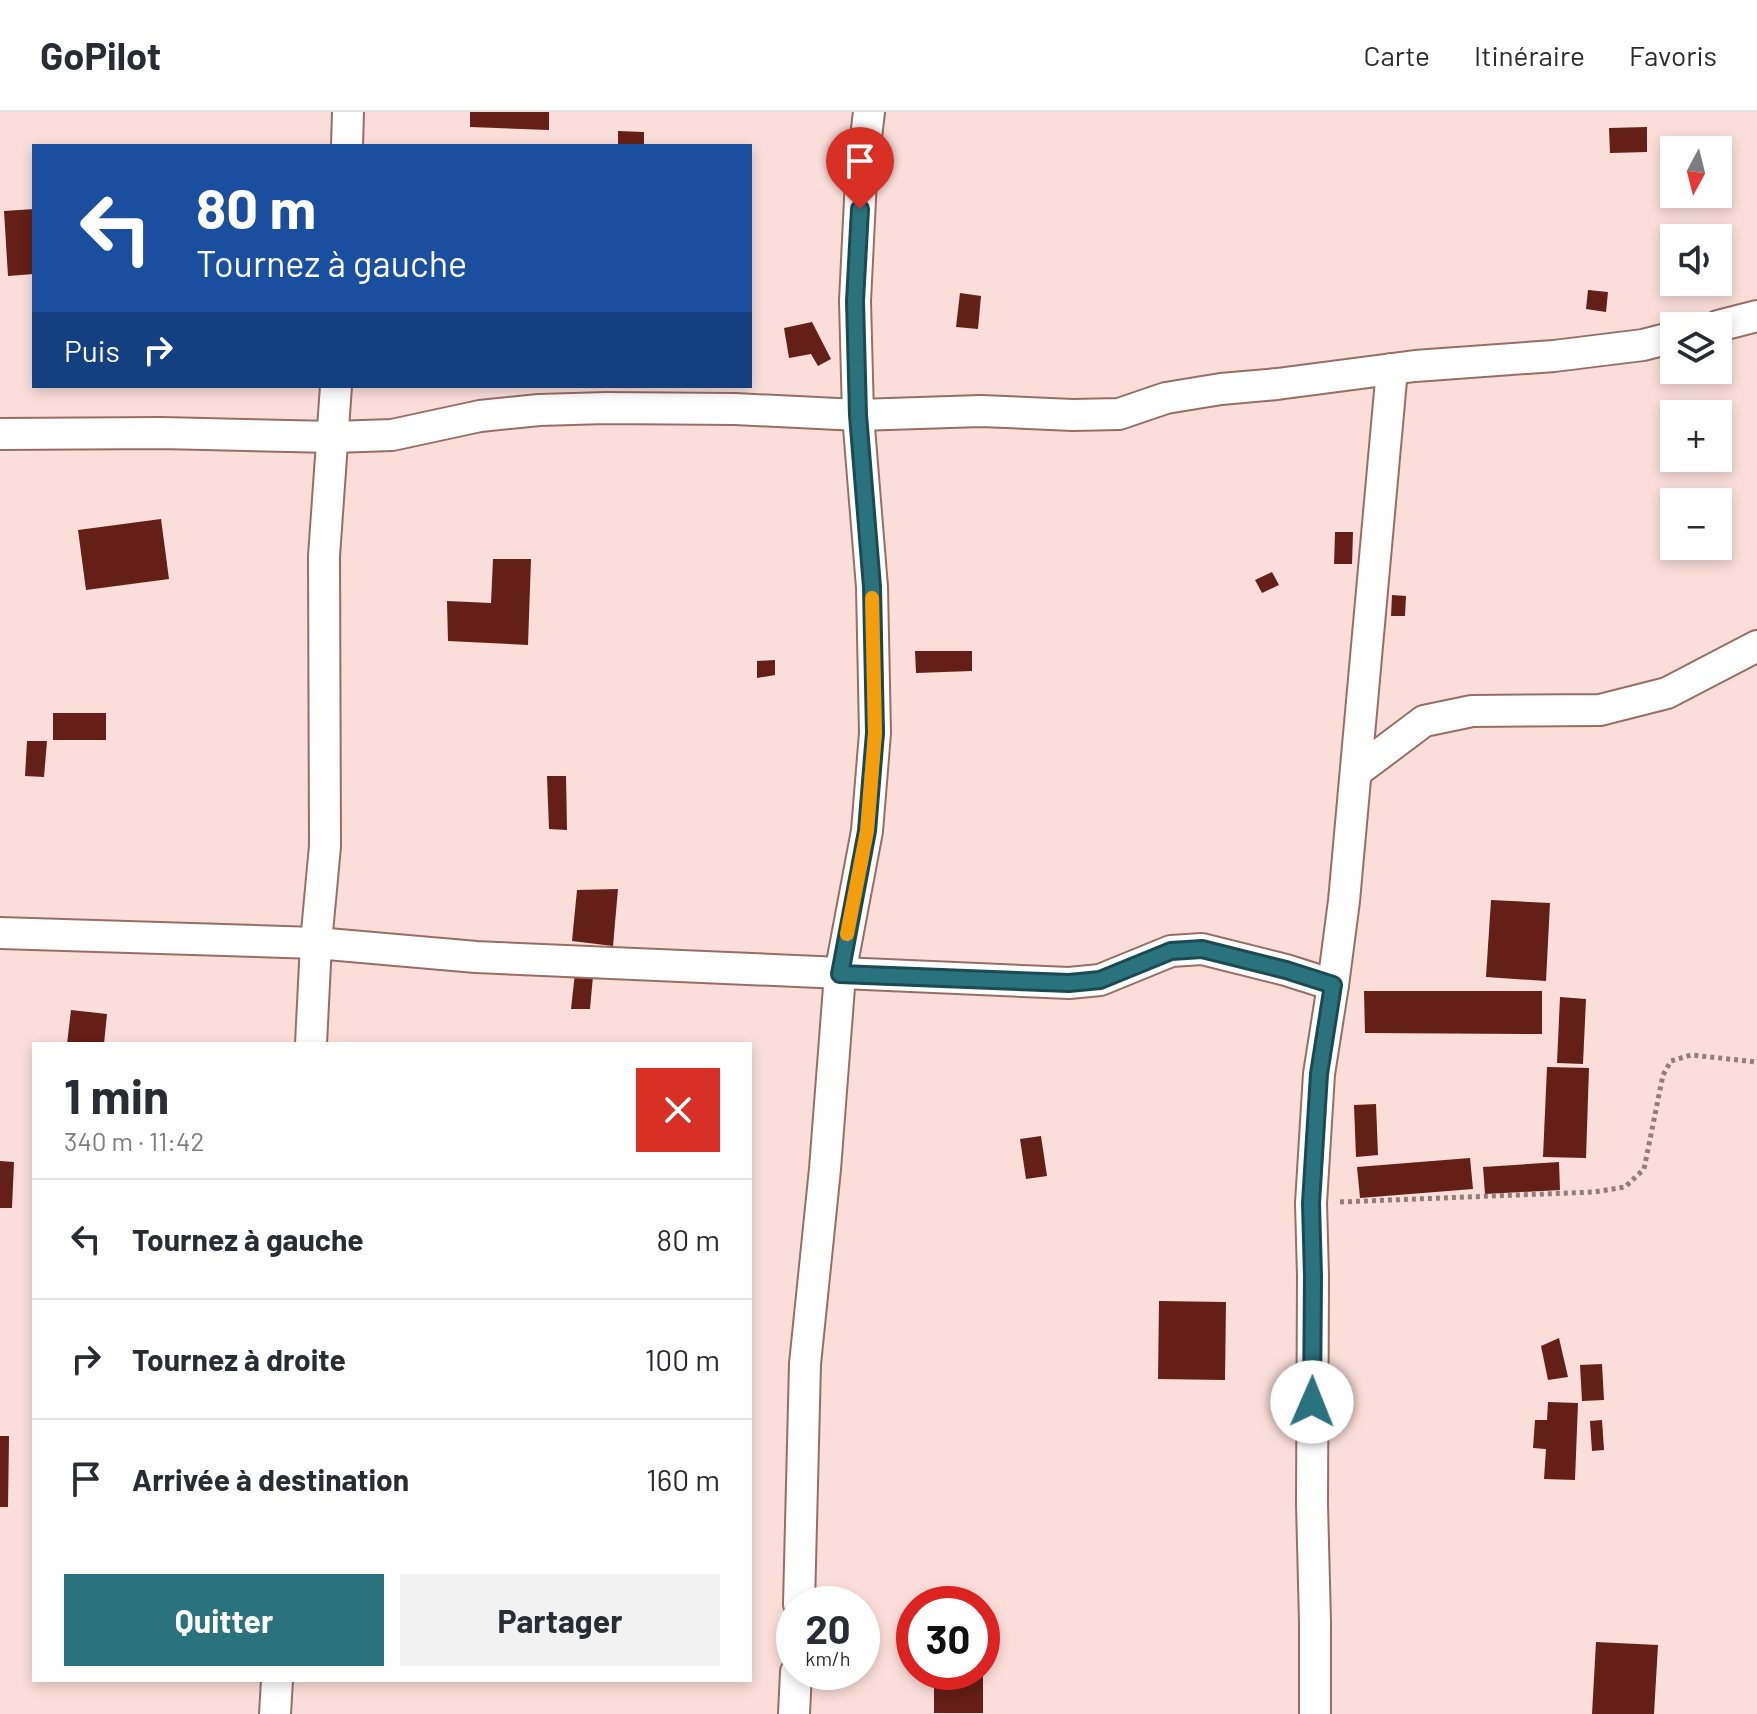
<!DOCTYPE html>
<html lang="fr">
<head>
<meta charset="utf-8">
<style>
	body { margin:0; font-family:Barlow,sans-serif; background:#f2f2f3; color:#2b2b33; height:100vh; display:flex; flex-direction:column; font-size:30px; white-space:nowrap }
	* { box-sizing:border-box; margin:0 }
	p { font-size:26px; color:#7c7c81 }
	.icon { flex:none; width:44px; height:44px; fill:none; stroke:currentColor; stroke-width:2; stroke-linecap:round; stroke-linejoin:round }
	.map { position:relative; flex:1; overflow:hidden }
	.drawer { position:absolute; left:32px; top:930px; width:720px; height:640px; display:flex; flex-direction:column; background:#fff; border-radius:0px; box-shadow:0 4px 12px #0003 }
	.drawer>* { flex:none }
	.banner { position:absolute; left:32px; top:32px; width:720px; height:244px; border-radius:0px; box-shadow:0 4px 12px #0003; background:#1a4fa0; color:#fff; overflow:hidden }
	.needle { width:52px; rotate:187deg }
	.tools { position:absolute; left:1660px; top:24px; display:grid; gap:16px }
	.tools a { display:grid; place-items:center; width:72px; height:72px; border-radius:0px; background:#fff; box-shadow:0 4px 12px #0003; font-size:40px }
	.speed { position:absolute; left:776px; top:1474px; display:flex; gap:16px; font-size:40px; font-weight:700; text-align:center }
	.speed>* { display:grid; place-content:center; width:104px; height:104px; border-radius:50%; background:#fff; box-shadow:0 4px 12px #0003; line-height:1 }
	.speed small { font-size:20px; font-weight:400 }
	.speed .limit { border:12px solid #d22; background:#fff; color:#111 }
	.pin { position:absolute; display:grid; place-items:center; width:68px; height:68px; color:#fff; margin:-82px -34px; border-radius:50% 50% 50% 0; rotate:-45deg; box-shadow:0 0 8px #0007 }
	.pin .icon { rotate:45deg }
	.me { position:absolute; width:88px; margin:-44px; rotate:1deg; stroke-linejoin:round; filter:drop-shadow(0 0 6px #0008) }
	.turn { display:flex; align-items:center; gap:28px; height:168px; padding:0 32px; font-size:36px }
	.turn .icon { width:104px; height:104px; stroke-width:2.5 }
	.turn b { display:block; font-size:56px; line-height:68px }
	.then { display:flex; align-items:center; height:76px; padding:0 32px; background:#0003; gap:16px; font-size:30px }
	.round { display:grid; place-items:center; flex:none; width:84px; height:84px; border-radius:0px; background:#f2f2f3 }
	.headline { display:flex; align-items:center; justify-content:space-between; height:136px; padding:0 32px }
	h1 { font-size:48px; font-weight:700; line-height:60px }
	.action { display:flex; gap:16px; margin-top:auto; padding:16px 32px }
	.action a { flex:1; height:92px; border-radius:0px; background:#2a727d; color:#fff; font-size:32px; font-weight:700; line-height:92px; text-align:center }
	.action a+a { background:#f2f2f3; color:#2b2b33 }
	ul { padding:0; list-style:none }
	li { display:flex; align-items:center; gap:24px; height:120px; padding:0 32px; border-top:2px solid #e1e1e2 }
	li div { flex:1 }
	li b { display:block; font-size:30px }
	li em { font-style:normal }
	header { display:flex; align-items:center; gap:48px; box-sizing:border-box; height:112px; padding:0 40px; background:#fff; border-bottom:2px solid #e1e1e2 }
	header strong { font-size:38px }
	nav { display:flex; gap:44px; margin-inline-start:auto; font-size:28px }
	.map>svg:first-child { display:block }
	.building { fill:#641f16 }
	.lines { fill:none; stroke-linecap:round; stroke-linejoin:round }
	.minor-casing { stroke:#976e66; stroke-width:34 }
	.path { stroke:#947d79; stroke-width:5; stroke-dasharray:4 4; stroke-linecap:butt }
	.minor { stroke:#fff; stroke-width:30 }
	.route-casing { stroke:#1b4a51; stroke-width:20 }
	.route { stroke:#2a727d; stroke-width:14 }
	.slow { stroke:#f59e0b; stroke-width:14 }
</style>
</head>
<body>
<header>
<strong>GoPilot</strong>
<nav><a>Carte</a><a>Itinéraire</a><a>Favoris</a></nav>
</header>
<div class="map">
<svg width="1757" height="1602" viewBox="0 0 1757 1602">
	<rect width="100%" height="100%" fill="#fbded9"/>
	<g class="building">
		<path d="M470,0H549V18L470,15Z"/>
		<path d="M1647,15V40L1610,41L1609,16Z"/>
		<path d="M618,19L644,20V34H618Z"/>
		<path d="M34,97V162L8,164L4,99Z"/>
		<path d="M1588,178L1608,180L1606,200L1586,197Z"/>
		<path d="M960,181L981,184L978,217L956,215Z"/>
		<path d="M812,210L831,247L818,254L811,242L789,246L784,216Z"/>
		<path d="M161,407L169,467L86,478L78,418Z"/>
		<path d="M1335,420H1353L1352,452H1334Z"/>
		<path d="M493,447H531L528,533L448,529L447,489L491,491Z"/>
		<path d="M1272,460L1279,473L1262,481L1255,468Z"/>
		<path d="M1392,483L1406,484L1405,504H1391Z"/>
		<path d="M915,539H972V559L916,561Z"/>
		<path d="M775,548V563L757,566V549Z"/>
		<rect x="53" y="601" width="53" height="27"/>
		<path d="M27,629H47L44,665L25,664Z"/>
		<path d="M547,664H566L567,718L549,717Z"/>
		<path d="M618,777L613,834L572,829L577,778Z"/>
		<path d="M1491,788L1550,791L1546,869L1486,865Z"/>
		<path d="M575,861L593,864L590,897H571Z"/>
		<path d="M1364,879H1542V922L1365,921Z"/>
		<path d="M1560,885L1586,887L1583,952L1557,951Z"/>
		<path d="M71,898L107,902L104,932H67Z"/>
		<path d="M1547,955L1589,956L1586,1046L1543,1045Z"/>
		<path d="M1376,992L1378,1043L1356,1045L1354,993Z"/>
		<path d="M1041,1024L1047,1064L1026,1067L1020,1027Z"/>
		<path d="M1470,1046L1473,1077L1360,1086L1357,1055Z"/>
		<path d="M0,1049L14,1050L12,1096H0Z"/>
		<path d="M1559,1050L1560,1078L1485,1082L1483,1055Z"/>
		<path d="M1159,1189L1226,1190L1225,1268L1158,1267Z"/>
		<path d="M1559,1226L1568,1265L1548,1268L1541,1234Z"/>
		<path d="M1602,1252L1604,1288L1582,1289L1580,1253Z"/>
		<path d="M1548,1290L1578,1291L1575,1368L1544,1367L1546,1337L1533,1336L1535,1308H1547Z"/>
		<path d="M1602,1308L1604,1338L1592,1339L1590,1309Z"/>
		<path d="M0,1324H9L8,1395H0Z"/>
		<path d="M1596,1530L1658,1533L1654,1602H1592Z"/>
		<rect x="934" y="1560" width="49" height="41"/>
	</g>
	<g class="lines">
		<g class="minor-casing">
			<g id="minor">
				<path d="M347,34L348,0"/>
				<path d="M1718,214L1757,204"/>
				<path d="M0,322L162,321L334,325L392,323L480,304L539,298L606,296L735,297L858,303L981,299L1073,303L1119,302L1166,286L1221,277L1277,272L1415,254L1554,244L1643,233L1674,225"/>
				<path d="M1356,660L1424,609L1472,599L1600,598L1667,581L1757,534"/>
				<path d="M0,821L316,831L476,845L1069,871L1100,868L1171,839L1202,837L1286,858L1333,873"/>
				<path d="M311,932L316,831L325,734L324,444L336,274"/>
				<path d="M799,1492L805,1252L825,1057L840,862L867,719L875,621L872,475L858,303L855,189L861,67L869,0"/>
				<path d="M275,1602L277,1568"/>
				<path d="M794,1602L796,1560"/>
				<path d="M1315,1602V1510L1312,1392L1313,1164L1311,1091L1319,962L1333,873L1344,789L1392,257"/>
			</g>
		</g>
		<path class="path" d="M1340,1090L1594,1080L1625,1075L1644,1057L1663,963L1671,949L1691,943L1757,950"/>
		<use href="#minor" class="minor"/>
	</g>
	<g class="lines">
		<g class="route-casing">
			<path id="route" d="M860,97L855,189L858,303L872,475L875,621L867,719L840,862L1069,871L1100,868L1171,839L1202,837L1286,858L1333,873L1319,962L1311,1091L1313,1164L1312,1290"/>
		</g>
		<use href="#route" class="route"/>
		<path class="slow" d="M847,822L867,719L875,621L872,486"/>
	</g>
</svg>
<div class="tools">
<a><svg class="needle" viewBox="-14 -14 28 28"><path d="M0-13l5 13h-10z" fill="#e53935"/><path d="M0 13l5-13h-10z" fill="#7c7c81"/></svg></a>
<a><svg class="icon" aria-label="sound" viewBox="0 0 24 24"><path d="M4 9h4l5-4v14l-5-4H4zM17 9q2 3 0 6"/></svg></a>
<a><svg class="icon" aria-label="layers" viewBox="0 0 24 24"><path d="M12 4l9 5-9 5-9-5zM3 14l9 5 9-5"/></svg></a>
<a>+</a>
<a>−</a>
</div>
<div class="speed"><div>20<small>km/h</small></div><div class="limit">30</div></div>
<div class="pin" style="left:860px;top:97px;background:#d93025"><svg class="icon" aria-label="arrive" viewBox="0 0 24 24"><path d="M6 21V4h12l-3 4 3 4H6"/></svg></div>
<svg class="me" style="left:1312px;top:1290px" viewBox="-20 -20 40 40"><circle r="19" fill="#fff"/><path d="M0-13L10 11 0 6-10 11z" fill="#2a727d"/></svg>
<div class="banner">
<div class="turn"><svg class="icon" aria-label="left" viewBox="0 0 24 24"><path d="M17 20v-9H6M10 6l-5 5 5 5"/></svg><div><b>80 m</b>Tournez à gauche</div></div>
<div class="then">Puis<svg class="icon" aria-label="right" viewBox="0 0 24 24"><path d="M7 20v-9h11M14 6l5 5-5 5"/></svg></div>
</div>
<section class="drawer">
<div class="headline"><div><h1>1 min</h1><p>340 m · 11:42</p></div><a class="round" style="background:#d93025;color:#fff"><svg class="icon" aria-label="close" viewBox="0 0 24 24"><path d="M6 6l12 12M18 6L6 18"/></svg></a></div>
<ul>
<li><svg class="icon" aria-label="left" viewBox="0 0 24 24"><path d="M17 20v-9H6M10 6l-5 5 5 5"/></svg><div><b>Tournez à gauche</b></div><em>80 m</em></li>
<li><svg class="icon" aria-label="right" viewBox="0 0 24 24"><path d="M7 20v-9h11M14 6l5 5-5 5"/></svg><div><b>Tournez à droite</b></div><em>100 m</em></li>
<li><svg class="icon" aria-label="arrive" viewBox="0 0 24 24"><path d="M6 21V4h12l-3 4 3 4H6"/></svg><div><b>Arrivée à destination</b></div><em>160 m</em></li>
</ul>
<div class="action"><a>Quitter</a><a>Partager</a></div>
</section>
</div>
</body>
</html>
